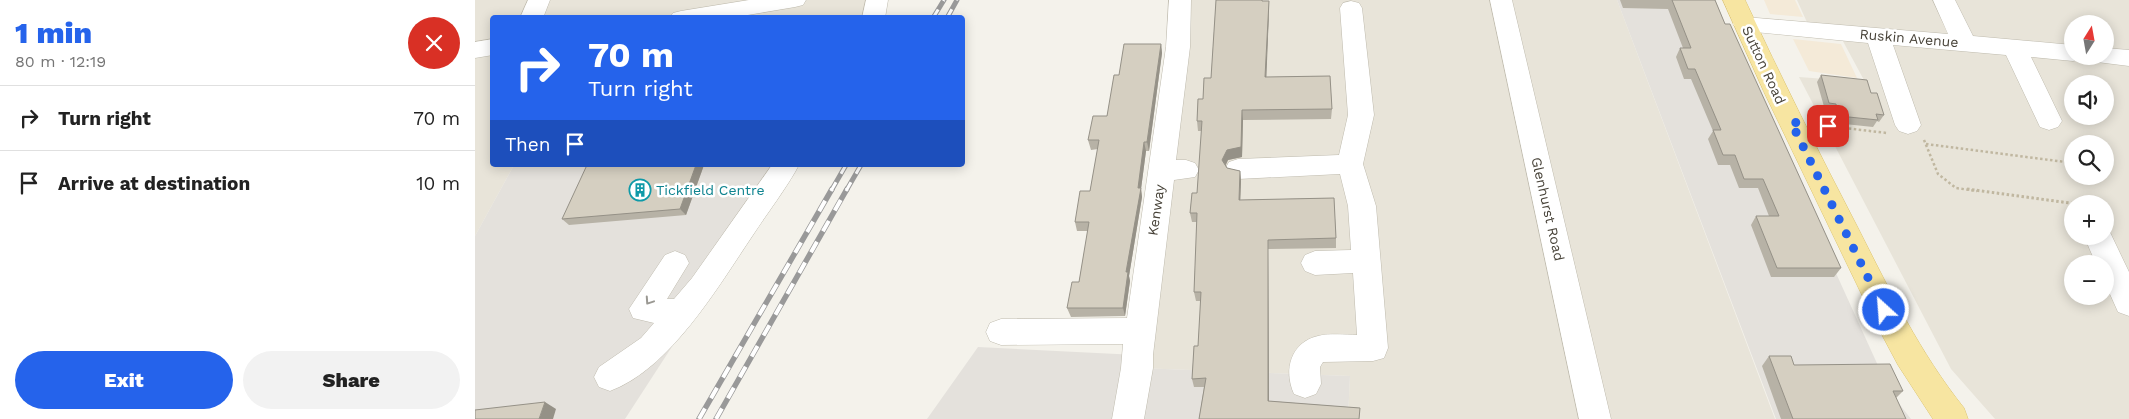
<!DOCTYPE html>
<html lang="en">
<head>
<meta charset="utf-8">
<style>
	body { margin:0; font-family:"Work Sans",sans-serif; background:#f2f2f2; color:#222; height:100vh; display:flex; flex-direction:column; font-size:19px; white-space:nowrap }
	* { box-sizing:border-box; margin:0 }
	p { font-size:16px; color:#767676 }
	.icon { flex:none; width:28px; height:28px; fill:none; stroke:currentColor; stroke-width:2; stroke-linecap:round; stroke-linejoin:round }
	.map { position:relative; flex:1; overflow:hidden }
	.details { display:flex; flex-direction:column; background:#fff; width:475px }
	.details>* { flex:none }
	.top-card { position:absolute; left:15px; top:15px; width:475px; height:152px; border-radius:5px; box-shadow:0 2px 12px #0003; background:#2563eb; color:#fff; overflow:hidden }
	.needle { width:32px; rotate:11deg }
	.buttons { position:absolute; left:1589px; top:15px; display:grid; gap:10px }
	.buttons a { display:grid; place-items:center; width:50px; height:50px; border-radius:50%; background:#fff; box-shadow:0 2px 12px #0003; font-size:25px }
	.pin { position:absolute; display:grid; place-items:center; width:42px; height:42px; color:#fff; margin:-21px; border-radius:10px; box-shadow:0 2px 8px #0006 }
	.me { position:absolute; width:55px; margin:-28px; rotate:334deg; stroke-linejoin:round; filter:drop-shadow(0 0 4px #0008) }
	.turn { display:flex; align-items:center; gap:18px; height:105px; padding:0 15px; font-size:22px }
	.turn .icon { width:65px; height:65px; stroke-width:2.5 }
	.turn b { display:block; font-size:35px; line-height:42px }
	.then { display:flex; align-items:center; height:48px; padding:0 15px; background:#0003; gap:10px; font-size:19px }
	.round { display:grid; place-items:center; flex:none; width:52px; height:52px; border-radius:26px; background:#f2f2f2 }
	.headline { display:flex; align-items:center; justify-content:space-between; height:85px; padding:0 15px }
	h1 { font-size:30px; font-weight:800; line-height:38px; color:#2563eb }
	.cta { display:flex; gap:10px; margin-top:auto; padding:10px 15px }
	.cta a { flex:1; height:58px; border-radius:30px; background:#2563eb; color:#fff; font-size:20px; font-weight:800; line-height:58px; text-align:center }
	.cta a+a { background:#f2f2f2; color:#222 }
	ul { padding:0; list-style:none }
	li { display:flex; align-items:center; gap:15px; height:65px; padding:0 15px; border-top:1px solid #e0e0e0 }
	li div { flex:1 }
	li b { display:block; font-size:19px }
	li em { font-style:normal }
	main { display:flex; flex:1; min-height:0 }
	.map>svg:first-child { display:block }
	.residential { fill:#e8e4d9; fill-rule:evenodd }
	.commercial { fill:#f4ead8 }
	.industrial { fill:#e4e1dc }
	.lines { fill:none; stroke-linecap:round; stroke-linejoin:round }
	.minor-casing { stroke:#bfbbae; stroke-width:1 }
	.major-casing { stroke:#dcc471; stroke-width:1 }
	.path-far1 { stroke:#c0b7a0; stroke-width:2.5; stroke-dasharray:2.5 2.5; stroke-linecap:butt }
	.path { stroke:#c0b7a0; stroke-width:3; stroke-dasharray:2.5 2.5; stroke-linecap:butt }
	.minor { fill:#fff; fill-rule:evenodd }
	.major { fill:#f7e5a1; fill-rule:evenodd }
	.rail-far1-casing { stroke:#999; stroke-width:5 }
	.rail-casing { stroke:#999; stroke-width:5.5 }
	.rail-far1 { stroke:#fff; stroke-width:3; stroke-dasharray:10; stroke-linecap:butt }
	.rail { stroke:#fff; stroke-width:4; stroke-dasharray:12; stroke-linecap:butt }
	.wall { fill:#b7b2a6 }
	.shaded-wall { fill:#959187 }
	.building { fill:#d5cfc1; stroke:#959187 }
	.oneway { stroke:#9a9892 }
	.route { stroke:#2563eb; stroke-width:9; stroke-dasharray:0 16.2 }
	.labels { text-anchor:middle; stroke-width:5; stroke-linejoin:round; paint-order:stroke }
	.street-label { font-size:14px; fill:#484339; stroke:#fff }
	.culture-label { font-size:14px; fill:#0d838f; stroke:#fff; text-anchor:start }
</style>
</head>
<body>
<main>
<section class="details">
<div class="headline"><div><h1>1 min</h1><p>80 m · 12:19</p></div><a class="round" style="background:#d93025;color:#fff"><svg class="icon" aria-label="close" viewBox="0 0 24 24"><path d="M6 6l12 12M18 6L6 18"/></svg></a></div>
<ul>
<li><svg class="icon" aria-label="right" viewBox="0 0 24 24"><path d="M7 20v-9h11M14 6l5 5-5 5"/></svg><div><b>Turn right</b></div><em>70 m</em></li>
<li><svg class="icon" aria-label="arrive" viewBox="0 0 24 24"><path d="M6 21V4h12l-3 4 3 4H6"/></svg><div><b>Arrive at destination</b></div><em>10 m</em></li>
</ul>
<div class="cta"><a>Exit</a><a>Share</a></div>
</section>
<div class="map">
<svg width="1654" height="419" viewBox="0 0 1654 419">
	<rect width="100%" height="100%" fill="#f4f2eb"/>
	<g class="residential">
		<path d="M0,0H402L398,18H18V165H39L0,236Z"/>
		<path d="M705,0H1142L1300,419H873L875,376L662,368Z"/>
		<path d="M1322,0H1654V419H1520L1476,369L1324,77L1390,82L1363,32L1335,29ZM1598,24H1630V56H1598ZM1598,84H1630V116H1598ZM1598,144H1630V176H1598ZM1598,204H1630V236H1598ZM1598,264H1630V296H1598Z"/>
	</g>
	<g class="commercial">
		<path d="M1289,0H1320L1328,17L1295,14Z"/>
		<path d="M1318,39L1366,44L1382,78L1334,71Z"/>
	</g>
	<g class="industrial">
		<path d="M1142,0H1237L1405,370L1425,405L1436,419H1301Z"/>
		<path d="M39,165H315L150,419H0V236Z"/>
		<path d="M503,347L662,355L663,368L875,376L873,419H452Z"/>
	</g>
	<g class="lines">
		<g class="minor-casing">
			<g id="minor">
				<path d="M53,0H75L68,18H45Z"/>
				<path d="M274,0H331L328,5L320,7L255,18H195L198,13L206,11Z"/>
				<path d="M391,0H413L410,18H387Z"/>
				<path d="M694,0H716L715,47L701,160H711L720,163L724,170L720,177L699,180L678,355V368L669,419H637L646,368L648,344L526,345L515,341L511,332L515,323L526,319L652,318L691,47Z"/>
				<path d="M1015,0H1037L1136,419H1104Z"/>
				<path d="M1458,0H1480L1498,36L1598,45V56H1608L1606,59L1598,61L1556,57L1587,121L1583,127L1574,130L1565,127L1531,55L1418,45L1446,125L1442,131L1433,134L1424,131L1420,125L1393,43L1270,31L1262,29L1258,24L1262,19L1270,17L1473,34Z"/>
				<path d="M876,1L884,3L887,8L899,115L888,164L901,206L913,348L909,358L898,361L848,362L845,367L846,384L841,394L830,398L819,394C808,370 816,342 843,336C855,333 870,335 882,335L878,273L840,275L830,271L826,263L830,255L840,251L876,250L873,206L865,174L763,179L754,176L750,169L754,162L763,159L864,155L873,115L865,8L868,3Z"/>
				<path d="M18,39V55L0,58V42Z"/>
				<path d="M1630,48L1654,50V66L1622,62L1618,56H1630Z"/>
				<path d="M297,165H324C311,189 293,212 278,235C243,287 195,369 135,391L124,387L119,377L124,367L166,338L179,323L158,318L154,309L190,255L200,251L210,255L214,263L192,299H199L217,278Z"/>
				<path d="M1630,227L1633,228L1654,272V316L1643,312L1630,283V264H1621L1609,236H1630Z"/>
			</g>
		</g>
		<g class="major-casing">
			<path id="major" d="M1248,0H1270C1306,77 1344,153 1383,228C1415,291 1445,353 1489,408L1493,419H1458L1423,365L1399,320L1289,92Z"/>
		</g>
		<g class="path-far1">
			<path d="M1344,125L1412,133"/>
			<path d="M1449,140L1463,174L1481,188L1502,191"/>
			<path d="M1451,144L1598,163"/>
		</g>
		<path class="path" d="M1492,189L1602,204"/>
		<use href="#minor" class="minor"/>
		<use href="#major" class="major"/>
		<g class="rail-far1-casing">
			<g id="rail-far1">
				<path d="M458,18L469,0"/>
				<path d="M472,18L482,0"/>
				<path d="M356,191L371,165"/>
				<path d="M371,191L386,165"/>
			</g>
		</g>
		<g class="rail-casing">
			<g id="rail">
				<path d="M224,419L357,189"/>
				<path d="M241,419L372,189"/>
			</g>
		</g>
		<use href="#rail-far1" class="rail-far1"/>
		<use href="#rail" class="rail"/>
	</g>
	<g class="wall">
		<path d="M741,0H787V1H794V11L791,77L855,76L857,109L856,119L768,120L767,157L753,160L751,165L752,168L765,171L766,181L765,200L859,198L861,238V248L793,249L794,401L885,408L884,419H724L729,387H719L717,379L719,346H723L726,301H721L719,292L722,222H717L715,213L717,193H722L727,131H723L722,121L723,99H728L729,78H736Z"/>
		<path d="M1145,0H1240L1250,24L1366,268L1359,277H1296L1276,225L1281,216H1294L1283,188H1264L1255,165H1243L1233,139L1238,131L1216,79H1209L1201,57L1205,48H1208L1193,9L1148,8Z"/>
		<path d="M686,44L687,53L674,151H671L666,189L667,197L654,276L655,281L650,316L596,317L592,308L604,282L613,231H602L600,222L615,191L623,149L616,150L613,140L632,116L644,75Z"/>
		<path d="M1346,75L1396,93L1409,115L1404,122L1402,121L1398,127L1360,123L1357,111L1350,110L1342,82Z"/>
		<path d="M229,165L211,215L94,225L87,219Z"/>
		<path d="M1294,356L1319,365L1428,391L1421,398L1431,419H1306L1287,366Z"/>
	</g>
	<g class="shaded-wall">
		<path d="M794,1V11L791,87L790,77Z"/>
		<path d="M686,44L687,53L674,151L672,142Z"/>
		<path d="M767,110L768,120L767,157L753,160L748,170L747,160Z"/>
		<path d="M669,142L671,151L666,189L667,197L654,276L655,281L650,316L648,308L651,272Z"/>
		<path d="M221,165H229L211,215L205,209Z"/>
		<path d="M765,171L766,181L765,209L764,200Z"/>
		<path d="M793,240V249L794,409L793,401Z"/>
		<path d="M70,402L81,409L78,419H64Z"/>
	</g>
	<g class="building">
		<path d="M741,0H787V1H794L790,77L855,76L857,109L767,110L766,147L752,150L747,160L752,168L765,171L764,200L859,198L861,238L793,240V401L885,408L884,419H724L731,378L717,379L719,346H723L726,292H719L722,213H715L717,193H722L727,121H722L723,99H728L729,78H736Z"/>
		<path d="M1197,0H1240L1250,24H1255L1366,268H1302L1281,216H1304L1288,179H1269L1260,155H1248L1238,130H1246L1220,69H1213L1205,48H1216Z"/>
		<path d="M649,44H686L672,142H669L663,188H666L651,272H653L648,308H592L597,282H604L614,222H600L605,191H615L624,140H613L618,116H632L639,75H644Z"/>
		<path d="M1346,75L1392,80L1396,93H1402L1409,115L1401,114L1403,120L1364,116L1361,104L1354,103Z"/>
		<path d="M112,165H221L205,209L87,219Z"/>
		<path d="M1294,356H1316L1319,365L1415,364L1428,391H1418L1431,419H1318Z"/>
		<path d="M70,402L64,419H0V410Z"/>
	</g>
	<defs><path id="oneway-chevron" d="M-2-3.5L2.5 0L-2 3.5" fill="none" stroke-width="1.6" stroke-linecap="round" stroke-linejoin="round" transform="scale(1.25)"/></defs>
	<use class="oneway" href="#oneway-chevron" transform="translate(174 301) rotate(124)"/>
	<g class="lines">
		<path class="route" d="M1353,126L1316,122L1409,310"/>
	</g>
	<defs>
		<g id="building-ring" transform="scale(1.125)"><circle r="9.5" fill="#fff" stroke="#0f9aa8" stroke-width="1.5"/><path d="M-4-6H4V6H1V3H-1V6H-4ZM-2.5-4.3h1.7v1.8h-1.7ZM.8-4.3h1.7v1.8H.8ZM-2.5-1h1.7V.8h-1.7ZM.8-1h1.7V.8H.8Z" fill="#0f9aa8"/></g>
	</defs>
	<g fill-rule="evenodd">
		<use href="#building-ring" x="165" y="190"/>
	</g>
	<g class="labels">
		<g class="street-label">
			<text transform="translate(1434 38) rotate(5)" y="5">Ruskin Avenue</text>
			<text transform="translate(1289 65) rotate(65)" y="5">Sutton Road</text>
			<text transform="translate(1073 209) rotate(77)" y="5">Glenhurst Road</text>
			<text transform="translate(681 210) rotate(-82)" y="5">Kenway</text>
		</g>
		<g class="culture-label">
			<text x="181" y="195">Tickfield Centre</text>
		</g>
	</g>
</svg>
<div class="buttons">
<a><svg class="needle" viewBox="-14 -14 28 28"><path d="M0-13l5 13h-10z" fill="#e53935"/><path d="M0 13l5-13h-10z" fill="#767676"/></svg></a>
<a><svg class="icon" aria-label="sound" viewBox="0 0 24 24"><path d="M4 9h4l5-4v14l-5-4H4zM17 9q2 3 0 6"/></svg></a>
<a><svg class="icon" aria-label="search" viewBox="0 0 24 24"><circle cx="10" cy="10" r="6"/><path d="M15 15l6 6"/></svg></a>
<a>+</a>
<a>−</a>
</div>
<div class="pin" style="left:1353px;top:126px;background:#d93025"><svg class="icon" aria-label="arrive" viewBox="0 0 24 24"><path d="M6 21V4h12l-3 4 3 4H6"/></svg></div>
<svg class="me" style="left:1409px;top:310px" viewBox="-20 -20 40 40"><circle r="17" fill="#2563eb" stroke="#fff" stroke-width="3"/><path d="M0-11L8 9 0 5-8 9z" fill="#fff"/></svg>
<div class="top-card">
<div class="turn"><svg class="icon" aria-label="right" viewBox="0 0 24 24"><path d="M7 20v-9h11M14 6l5 5-5 5"/></svg><div><b>70 m</b>Turn right</div></div>
<div class="then">Then<svg class="icon" aria-label="arrive" viewBox="0 0 24 24"><path d="M6 21V4h12l-3 4 3 4H6"/></svg></div>
</div>
</div>
</main>
</body>
</html>
